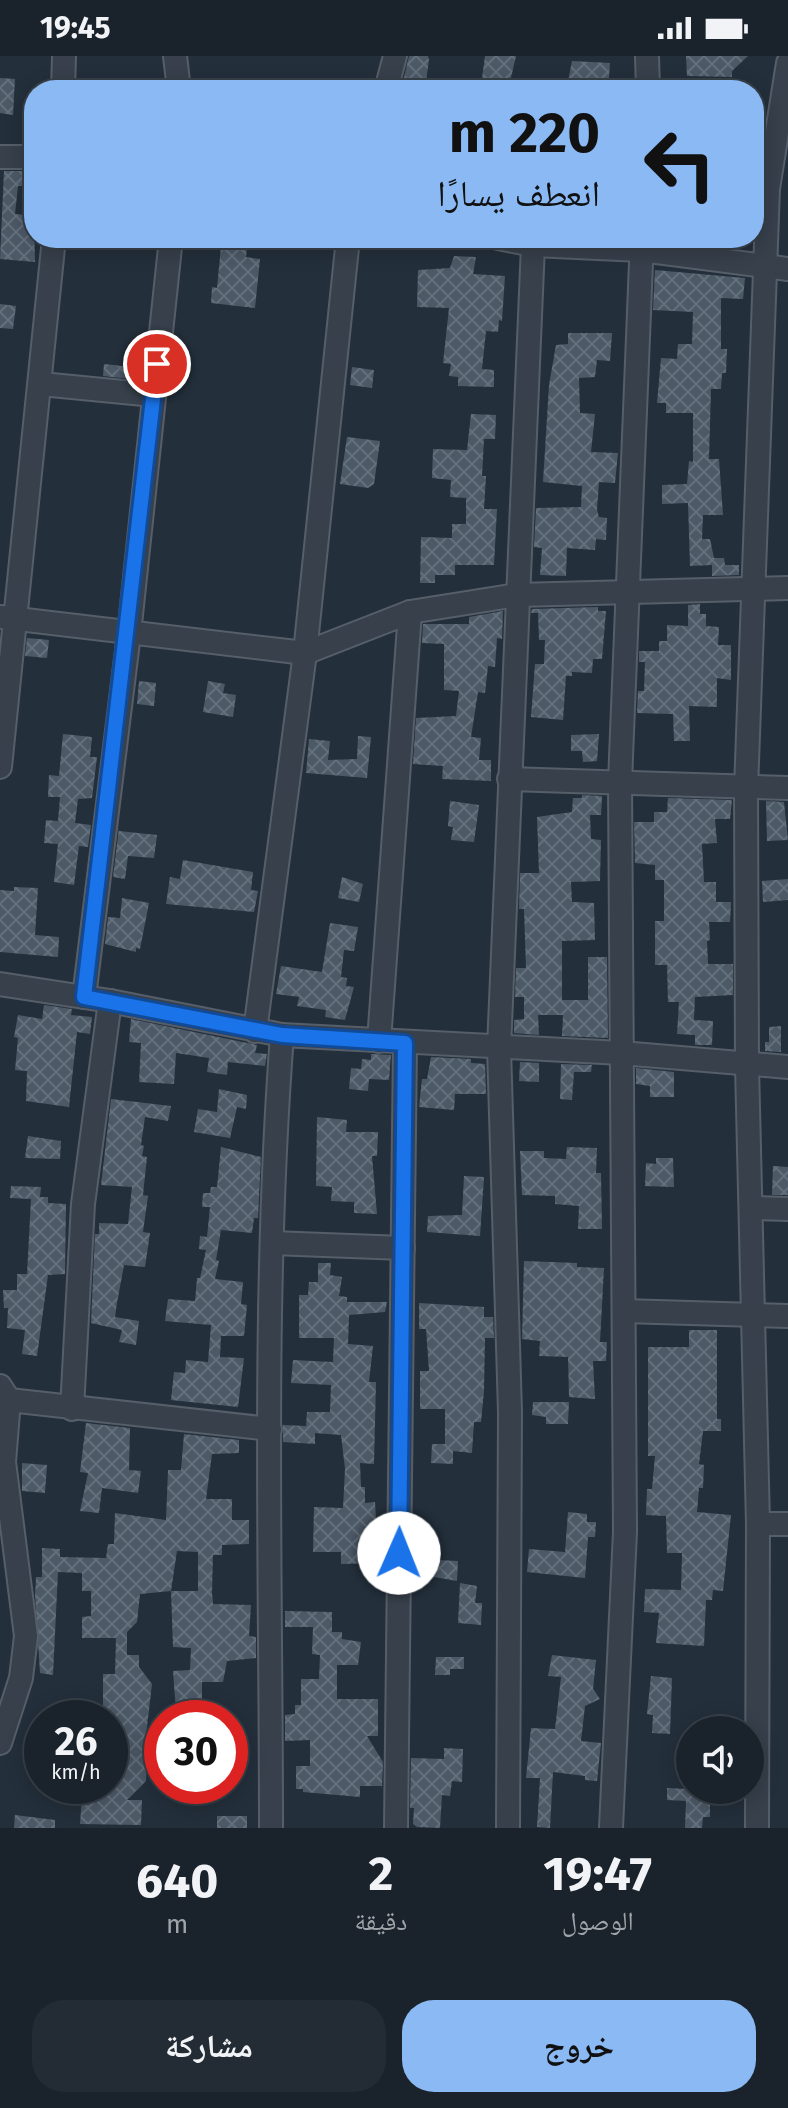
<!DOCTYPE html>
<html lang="ar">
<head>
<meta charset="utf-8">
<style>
	body { margin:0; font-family:"Fira Sans","Noto Naskh Arabic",sans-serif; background:#232b34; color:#f1f3f6; direction:rtl; height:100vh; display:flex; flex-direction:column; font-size:30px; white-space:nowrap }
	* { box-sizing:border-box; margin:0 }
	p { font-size:26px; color:#9fa4a9 }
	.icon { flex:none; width:44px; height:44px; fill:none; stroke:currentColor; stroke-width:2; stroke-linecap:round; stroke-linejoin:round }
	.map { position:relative; height:1772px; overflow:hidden; direction:ltr }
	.panel { display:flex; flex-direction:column; background:#1a232c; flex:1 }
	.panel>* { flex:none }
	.top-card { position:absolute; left:24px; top:24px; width:740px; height:168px; border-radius:32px; box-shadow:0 4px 20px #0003,0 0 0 2px #384048; direction:rtl; background:#8ab9f4; color:#111; overflow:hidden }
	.buttons { position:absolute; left:676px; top:1660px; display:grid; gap:16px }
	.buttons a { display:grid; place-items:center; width:88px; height:88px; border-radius:50%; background:#1a232c; box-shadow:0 4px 20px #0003,0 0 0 2px #384048; font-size:40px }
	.speed { position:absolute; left:24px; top:1644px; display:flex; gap:16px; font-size:40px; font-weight:700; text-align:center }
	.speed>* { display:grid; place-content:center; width:104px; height:104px; border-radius:50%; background:#1a232c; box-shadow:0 4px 20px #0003,0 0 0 2px #384048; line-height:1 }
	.speed small { font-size:20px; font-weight:400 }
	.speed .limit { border:12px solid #d22; background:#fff; color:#111 }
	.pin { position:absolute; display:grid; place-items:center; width:68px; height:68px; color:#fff; margin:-34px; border:4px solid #fff; border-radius:50%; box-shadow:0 2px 8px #0007 }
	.me { position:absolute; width:88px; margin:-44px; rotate:1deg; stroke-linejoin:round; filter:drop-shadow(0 0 6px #0008) }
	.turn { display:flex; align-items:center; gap:28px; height:168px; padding:0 32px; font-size:36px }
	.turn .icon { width:104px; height:104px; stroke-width:2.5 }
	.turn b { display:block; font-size:56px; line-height:68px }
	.eta { display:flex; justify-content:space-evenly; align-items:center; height:136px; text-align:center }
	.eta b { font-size:48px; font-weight:700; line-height:56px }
	.cta { display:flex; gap:16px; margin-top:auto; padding:16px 32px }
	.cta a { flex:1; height:92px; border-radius:32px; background:#8ab9f4; color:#111; font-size:32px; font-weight:700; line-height:92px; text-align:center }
	.cta a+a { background:#232b34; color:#f1f3f6 }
	.status { display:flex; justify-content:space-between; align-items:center; height:56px; padding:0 40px; background:#1a232c; direction:ltr }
	.status svg { height:22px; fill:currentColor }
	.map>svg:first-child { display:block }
	.building { fill:url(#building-cross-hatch); fill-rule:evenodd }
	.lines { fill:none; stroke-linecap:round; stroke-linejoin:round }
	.minor-casing { stroke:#555e69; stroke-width:26 }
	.minor { stroke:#37404b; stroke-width:22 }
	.route-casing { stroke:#114b97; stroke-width:20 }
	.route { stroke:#1a73e8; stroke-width:14 }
</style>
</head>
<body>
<div class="status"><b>19:45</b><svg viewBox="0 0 49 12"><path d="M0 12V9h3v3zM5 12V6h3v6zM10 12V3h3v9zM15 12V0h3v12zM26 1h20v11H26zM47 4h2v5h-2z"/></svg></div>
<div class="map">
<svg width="788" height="1772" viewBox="0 0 788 1772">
	<defs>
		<pattern id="building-cross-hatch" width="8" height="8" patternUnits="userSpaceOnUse" patternTransform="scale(2)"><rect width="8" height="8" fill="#4c5967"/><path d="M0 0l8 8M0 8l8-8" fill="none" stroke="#636f7b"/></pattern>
	</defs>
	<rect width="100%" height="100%" fill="#232f3b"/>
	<g class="building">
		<path d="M409,0H428L429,4L426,25L416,23L414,33L402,30Z"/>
		<path d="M485,0H516L510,26L482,22Z"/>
		<path d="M686,0H748L732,15V21L687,20Z"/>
		<path d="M572,5L610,7L608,34H574L575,26L568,25Z"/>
		<path d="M0,22L15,23L13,59L0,57Z"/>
		<path d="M4,115H24L23,130H18L15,158L34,160L35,206L0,203Z"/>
		<path d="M221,190L247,192L246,201L260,203L255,252L211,247L212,231L217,232Z"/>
		<path d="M454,200L476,201L473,218L505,220L502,265L499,264L498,276L486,275L482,313L494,314V331L458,330V321L449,320L451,308L443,307L449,252L417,251L418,214L450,212Z"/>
		<path d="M655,214L745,222L743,243L721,242V293H727L726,317H722L721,333H711L709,403H719L723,459H703L702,483H710L714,502H724L725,509H739V519L712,520V509L690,510L688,447L662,448V429L687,428L689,405L693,406V357H666V347H657L661,302L677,303L678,288H692L693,256L653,254Z"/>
		<path d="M0,248L16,250L13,273L0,272Z"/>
		<path d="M568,277H612L610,305L597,304L595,321L579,322L580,357L595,358L591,396L618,397L615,427L599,426L597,454L599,461L607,462L606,484L596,483L595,494L567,492L566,520L540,519L542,492L534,491L536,452L581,451L582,430L543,426L549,329L556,289L568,288Z"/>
		<path d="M104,308L132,311L131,323L103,320Z"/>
		<path d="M352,311L374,314L372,332L350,329Z"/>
		<path d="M471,358L496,359L495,383H484L482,420H486L484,453H497L494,509H455V519H435V527H420L421,481L452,482V468H466V442L450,441L451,424L432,422L433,393L467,394Z"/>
		<path d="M347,381L380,385L374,428L368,432L340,428Z"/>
		<path d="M700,548V558H706V570L719,571L718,589H731V624L717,622V651L689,650L690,685H674L673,658L637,657L638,635H644L645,606H639V595H659V585H667V569L688,570V549Z"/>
		<path d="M598,551V555H606L602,603H593L592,617L572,616V620H566L563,664L531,661L535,608H544L545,584H539L538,557H531L532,553Z"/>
		<path d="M503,555L502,583L497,582L495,611L488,610L485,637L478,636L471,681L481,682L479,704H491V725L442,723L443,710L413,708L416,662L456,660L459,635L444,634V588L422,587L423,568H469V561Z"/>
		<path d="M27,582L49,584L47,602L25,600Z"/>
		<path d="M139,625L156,627L154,650L137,648Z"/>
		<path d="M208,625L225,628L223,637L236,639L233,661L203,656Z"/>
		<path d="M63,678L92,681L90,701H97L92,742L78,743L75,767L91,769L88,791L79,790L74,829L54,826L58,788L44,787L46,764L58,765L60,741H48L49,719L59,720Z"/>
		<path d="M599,678L597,705L583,706L582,695H571V679Z"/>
		<path d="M358,680L371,681L367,722L306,717L309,683L330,685L328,704L357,703Z"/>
		<path d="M582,739L602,740L601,759H590L591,783L601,784L600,825L571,826L572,846L594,847L595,884L562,885V944H588V901H607L608,982L562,980L563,959H538L539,979L514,977V964L524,963V941H515L516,912H526L524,853H519L520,817H539L537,761L572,756L573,742H582Z"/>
		<path d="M668,742L732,744L730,763H715L717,787L702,788L704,826H716V846H731L730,866H709L710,884L707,885L708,908H733V939L695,941L694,964L713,965L712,989H695V979L677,978L679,946H668L667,909H655V865H664V824H655V809L635,807L634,766H654V756H667Z"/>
		<path d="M450,745L479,749L474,786L451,784L453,771L448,770Z"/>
		<path d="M766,745L784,746L788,784L767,785Z"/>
		<path d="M119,772V775L157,779L154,802L128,800L125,823L113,821Z"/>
		<path d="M183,804L253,816L251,834L258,835L254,856L166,848L170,821L180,823Z"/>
		<path d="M342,821L363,828L359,846L338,842Z"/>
		<path d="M788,823V844L763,846L762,825Z"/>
		<path d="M14,831L38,832L35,879L59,881L58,901L0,896V834L14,835Z"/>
		<path d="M122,842L149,847L140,893L136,892V896L105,888L108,861L120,862Z"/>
		<path d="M330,867L358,871L354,895L344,894L341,921L347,922L346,930L354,931L345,964L325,961L326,954L297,950L299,941L276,938L281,910L322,916Z"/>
		<path d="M44,949L72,953L71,959L92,961L90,978L77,976L69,1051L26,1045L27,1015L15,1014L18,982L14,981L18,959L42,963Z"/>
		<path d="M131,963L257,989L255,997L267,998L265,1010L228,1006L227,1019L207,1016L209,1002L176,997L174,1028L139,1026L141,987L129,986Z"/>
		<path d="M781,970V996L765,995V986H769V971Z"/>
		<path d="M371,998L391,999L389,1024L369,1023L368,1035L349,1033L351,1012L361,1013L362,1003L371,1004Z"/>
		<path d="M431,1001L471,1003V1007L485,1008L486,1038H455L454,1054L419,1051L422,1023H427Z"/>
		<path d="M520,1006L539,1007V1026L519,1025Z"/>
		<path d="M561,1008L592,1009L591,1016H574L572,1044L560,1043Z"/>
		<path d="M636,1012L674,1016V1041H650V1030L636,1028Z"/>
		<path d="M219,1033L247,1039L246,1053L237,1051L230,1082L194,1076L198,1053L217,1056Z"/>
		<path d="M111,1043L171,1050L168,1065L145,1061L141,1089L144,1090L142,1100L147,1101L143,1139L148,1140L143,1176L150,1177L145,1211L124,1209L117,1247L115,1261L139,1265L136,1289L119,1286L122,1274L91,1267L95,1178H99V1167L128,1168L132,1131L101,1129Z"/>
		<path d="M317,1061L347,1064L346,1076H378L377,1100H372L377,1158L354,1157V1146L331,1145L332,1131L316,1130Z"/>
		<path d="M28,1080L61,1085L60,1103L25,1102Z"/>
		<path d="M221,1091L261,1101L258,1162H254L252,1177L221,1174L216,1204L219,1205L215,1223L243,1226L241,1248L247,1249L244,1280H221L220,1301L244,1302L238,1351L171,1344L174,1316L185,1317L186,1304L208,1306L211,1269L165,1265L168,1243L195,1245L197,1222H200L206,1194L199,1193L200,1180L207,1181L210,1151H202L203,1137H210L211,1131H217Z"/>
		<path d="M567,1091L597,1092L596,1117H601L602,1173H578L579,1150L555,1148V1140L522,1139L520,1095H544V1102L566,1103Z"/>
		<path d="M656,1102H673L674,1131L645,1130L646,1107L656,1108Z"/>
		<path d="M773,1110L788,1111V1139H772Z"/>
		<path d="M464,1120L484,1121L480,1180L427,1176L428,1160L462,1159Z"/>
		<path d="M11,1130L41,1131L40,1141H48V1147L66,1148L65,1218L48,1219L37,1300L22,1298L25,1274L7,1272L8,1252H4L3,1234H17V1218H27L31,1143L10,1142Z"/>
		<path d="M524,1205L577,1207V1211L604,1212L600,1286H607L606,1305H593L595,1343L569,1341L568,1301L539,1300L540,1285L522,1283Z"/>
		<path d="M318,1207H331L330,1219L342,1221L339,1240L347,1241V1246H387L385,1256L349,1259L348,1288L373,1290L369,1326H376L374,1408L360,1407L361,1431H365V1447L375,1446L378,1495H385V1507L341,1508V1496H313L314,1451L343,1452L345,1413L341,1379L315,1377V1388L283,1386V1369L306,1370L307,1356H330L331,1329L291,1327L293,1304L333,1306L334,1282H299V1239H308L309,1226H318Z"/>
		<path d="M419,1247L484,1251V1261H493L494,1282H485L484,1335L481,1366H474L472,1397L453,1395V1408L431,1407L432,1388H445V1353H420V1315H429L426,1273H419Z"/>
		<path d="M689,1274H717V1363H721V1375H703L699,1408L704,1409L703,1432H699L697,1456L731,1459L723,1535L713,1534L712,1544H706L704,1590L656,1587L659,1557L644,1556L645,1533L681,1534L682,1497H667L666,1460L646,1459L647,1433H652L655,1400H648V1291H689Z"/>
		<path d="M533,1346H569L568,1368H546V1361L532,1359Z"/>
		<path d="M86,1367L130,1372L129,1414L141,1415L138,1437L102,1432L99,1457L80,1455L88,1417L80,1416Z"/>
		<path d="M184,1378L239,1384V1397L212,1398L206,1443H232V1464H249V1488L222,1489V1499H213L212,1536L213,1548L251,1549L249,1580L256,1581V1602L227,1605L223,1626H202V1655H176L173,1615L190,1614L191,1592L173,1591L171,1535L140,1538L137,1566L127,1576V1599H139V1611L152,1628L143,1705H147L146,1725L127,1744H142L141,1769L80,1768L82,1740L105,1742L106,1730H110V1662H103V1618H115L116,1582H82V1561L91,1560V1535H82V1517L58,1516L53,1619L40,1617L35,1539L36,1521H42V1492L60,1493V1501L106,1502L108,1488H114L115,1457L166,1464L168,1414H181ZM177,1495L198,1496V1535H171Z"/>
		<path d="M22,1407L47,1409L45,1437L22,1435Z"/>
		<path d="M568,1456L587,1458V1466H596L595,1481H588L585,1522L527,1516L529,1493L565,1496Z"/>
		<path d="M437,1504L458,1505L457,1525L434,1521Z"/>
		<path d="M460,1527L477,1530L475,1547H482L481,1569L458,1567Z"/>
		<path d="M285,1555L332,1556V1576H342V1583L361,1586L358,1609H337V1643H378V1680H367L383,1706L382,1730H360V1741L303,1736V1733H296V1710H310V1684L285,1685V1659L295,1658V1649H301V1623H319L320,1599L312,1598L313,1571H285Z"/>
		<path d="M552,1599L596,1604L593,1633L600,1643L585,1650L581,1685L601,1687L597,1725L585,1724V1720L553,1716L550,1772L537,1771L540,1722H526L531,1672L555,1673L561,1621L548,1620Z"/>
		<path d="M436,1601H464V1613H450V1619H435Z"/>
		<path d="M651,1620L672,1622L670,1678L652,1677L653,1659L647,1658Z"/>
		<path d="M444,1692L463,1693L462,1726L452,1725L450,1740L442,1739L440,1772L417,1771L413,1768L414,1752H410L411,1702L444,1703Z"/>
		<path d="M667,1732L710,1734V1761H703L702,1772H685L686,1745L667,1744Z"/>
		<path d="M15,1759L55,1764V1772H14Z"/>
		<rect x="217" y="1760" width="30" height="12"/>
	</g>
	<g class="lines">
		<g class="minor-casing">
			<g id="minor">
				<path d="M175,0L179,34"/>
				<path d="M647,0L648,34"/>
				<path d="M63,34L64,0"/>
				<path d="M386,34L395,0"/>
				<path d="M0,101H34"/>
				<path d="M498,182L533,189L641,194L788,213"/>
				<path d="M41,328L154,339"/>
				<path d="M0,561L305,597L410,556L517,539L788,532"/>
				<path d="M0,711L54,182"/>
				<path d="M509,723L788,732"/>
				<path d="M0,928L110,945L282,979L621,997L788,1011"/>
				<path d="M84,941L129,578L171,182"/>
				<path d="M255,975L305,597L348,182"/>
				<path d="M379,985L410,556"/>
				<path d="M753,1152L788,1153"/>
				<path d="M272,1187L403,1192"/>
				<path d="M624,1255L788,1260"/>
				<path d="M0,1330L9,1344L4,1406L26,1580L21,1622L0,1687"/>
				<path d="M9,1344L270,1373"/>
				<path d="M72,1353L83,1148L110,945"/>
				<path d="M758,1468H788"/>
				<path d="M271,1772C271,1508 262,1243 282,979"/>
				<path d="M396,1772L405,987"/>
				<path d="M508,1772L510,1356L499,992L533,189"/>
				<path d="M611,1772L625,1476L620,726L642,182"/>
				<path d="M757,1772L758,1468L747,1010L746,733L768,133L788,7"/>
			</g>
		</g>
		<use href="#minor" class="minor"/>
	</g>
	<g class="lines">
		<g class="route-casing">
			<path id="route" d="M157,308L84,941L282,979L405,987L399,1497"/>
		</g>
		<use href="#route" class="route"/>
	</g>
</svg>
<div class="buttons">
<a><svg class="icon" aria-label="sound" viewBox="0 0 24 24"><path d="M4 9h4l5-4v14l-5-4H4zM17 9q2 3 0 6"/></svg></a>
</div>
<div class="speed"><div>26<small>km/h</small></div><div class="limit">30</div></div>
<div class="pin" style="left:157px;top:308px;background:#d93025"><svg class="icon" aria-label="arrive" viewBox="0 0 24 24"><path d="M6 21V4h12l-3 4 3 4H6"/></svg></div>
<svg class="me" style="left:399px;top:1497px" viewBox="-20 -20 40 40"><circle r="19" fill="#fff"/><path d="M0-13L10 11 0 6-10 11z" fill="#1a73e8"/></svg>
<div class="top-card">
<div class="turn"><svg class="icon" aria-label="left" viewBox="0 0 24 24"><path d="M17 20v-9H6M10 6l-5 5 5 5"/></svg><div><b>220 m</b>انعطف يسارًا</div></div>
</div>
</div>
<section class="panel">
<div class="eta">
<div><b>19:47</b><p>الوصول</p></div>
<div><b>2</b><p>دقيقة</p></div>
<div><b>640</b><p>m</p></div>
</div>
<div class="cta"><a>خروج</a><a>مشاركة</a></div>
</section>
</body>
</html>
